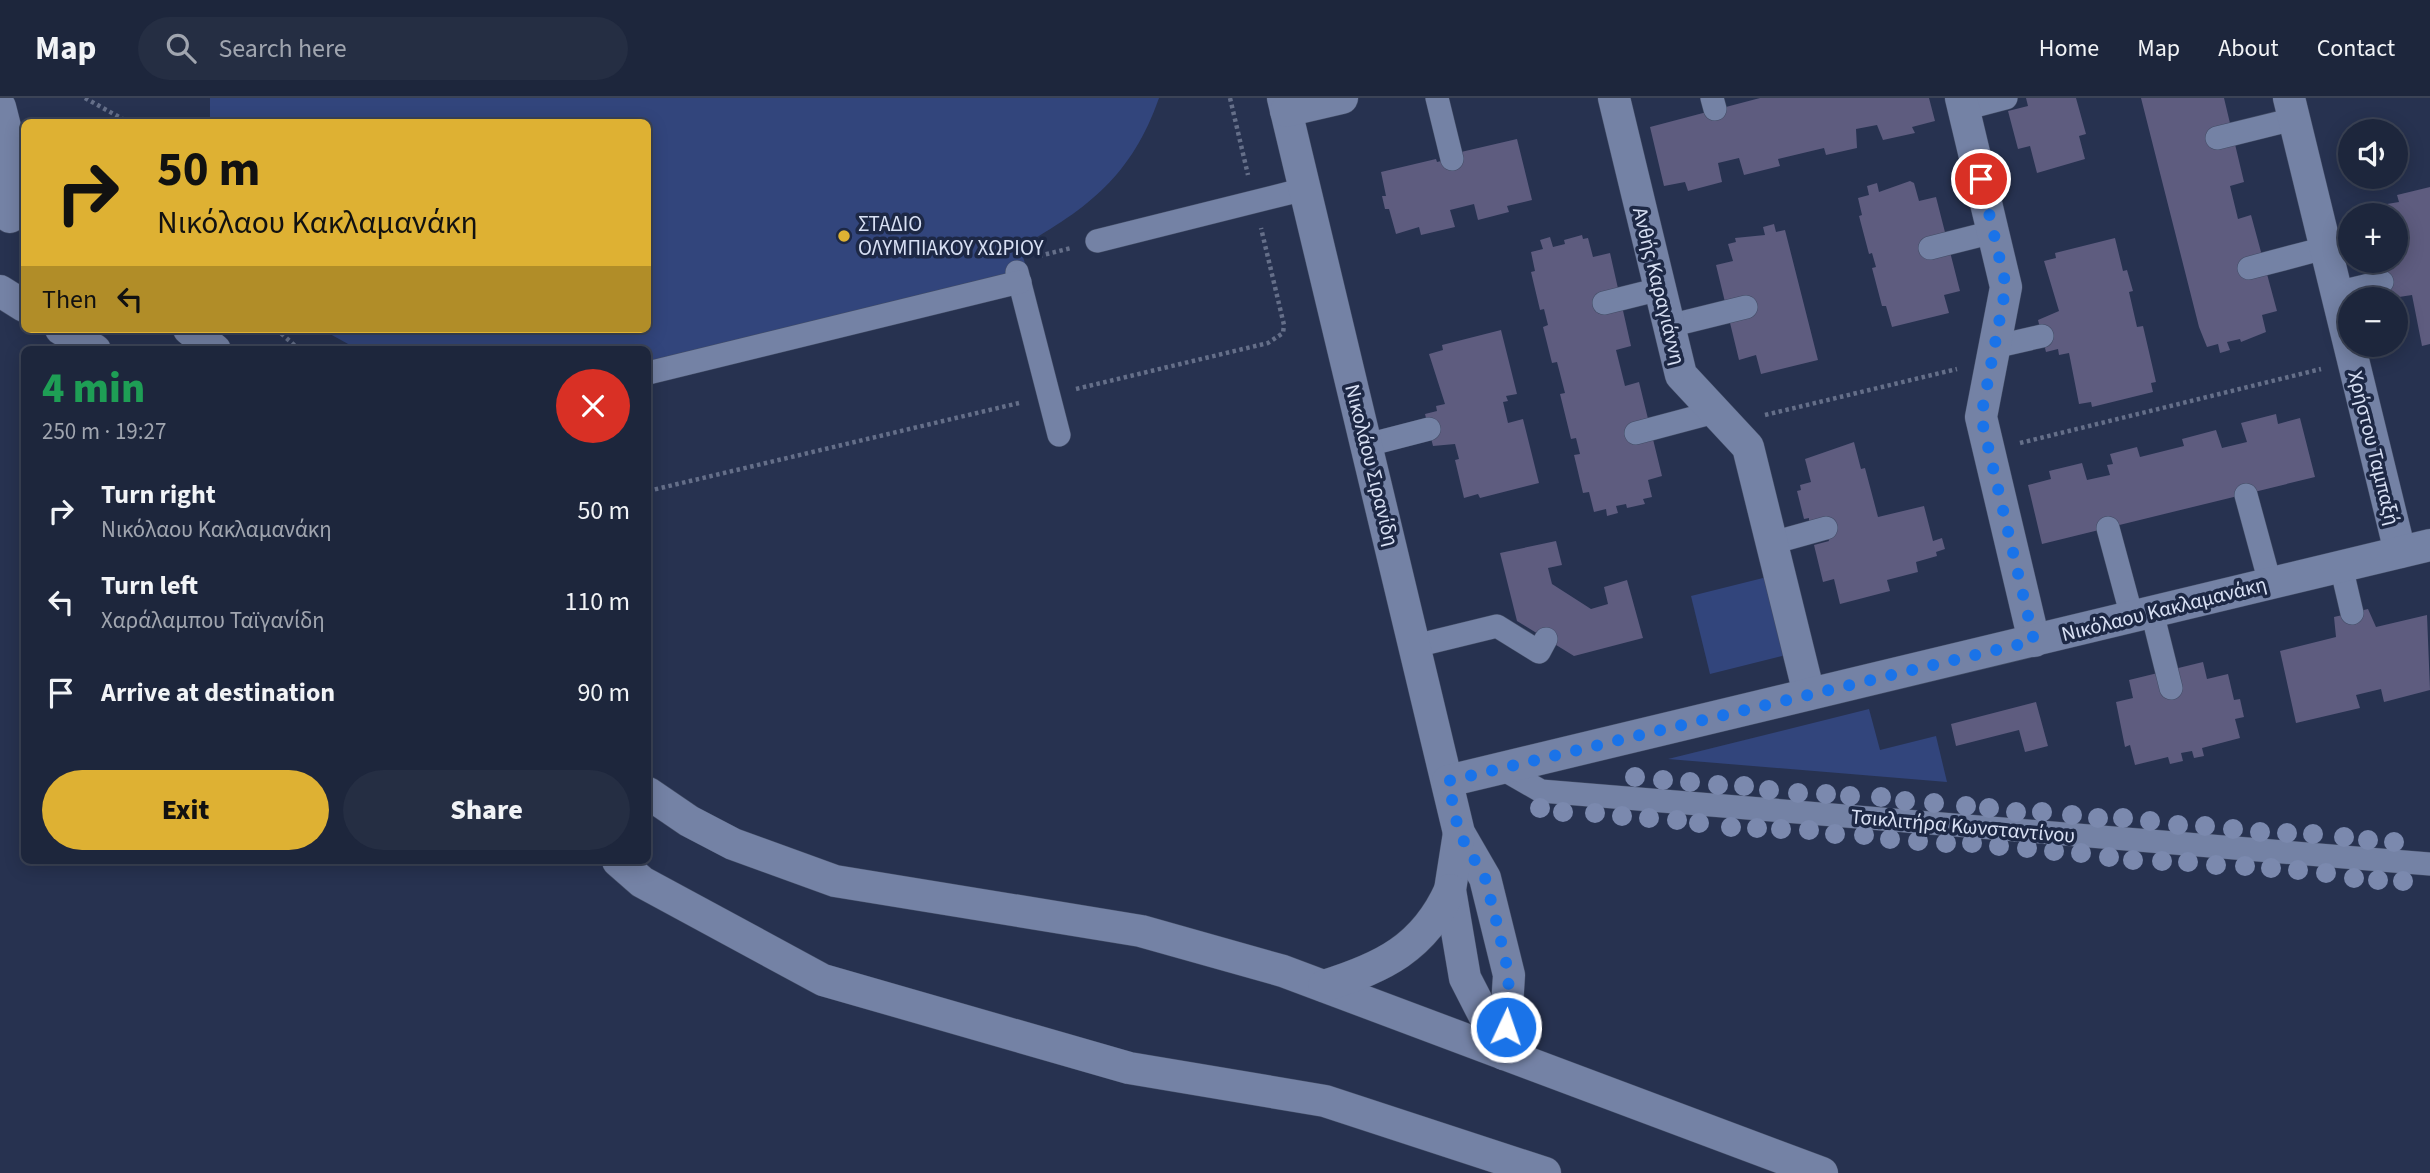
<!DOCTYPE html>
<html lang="en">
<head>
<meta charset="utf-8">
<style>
	body { margin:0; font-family:"Source Sans 3",sans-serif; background:#252e43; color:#f1f3f6; height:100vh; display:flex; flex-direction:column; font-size:26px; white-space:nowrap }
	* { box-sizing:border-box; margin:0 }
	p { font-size:23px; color:#a0a5af }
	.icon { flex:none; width:38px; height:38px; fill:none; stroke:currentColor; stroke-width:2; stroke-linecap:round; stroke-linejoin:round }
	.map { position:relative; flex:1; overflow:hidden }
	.sheet { position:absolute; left:21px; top:248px; width:630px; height:518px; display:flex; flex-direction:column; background:#1d263c; border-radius:10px; box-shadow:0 4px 18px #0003,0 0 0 2px #3b4356 }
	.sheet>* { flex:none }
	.hud { position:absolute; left:21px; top:21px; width:630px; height:214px; border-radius:10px; box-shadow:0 4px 18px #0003,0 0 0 2px #3b4356; background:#deb133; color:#111; overflow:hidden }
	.fabs { position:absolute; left:2338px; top:21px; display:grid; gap:14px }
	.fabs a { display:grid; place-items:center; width:70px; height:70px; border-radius:50%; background:#1d263c; box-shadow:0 4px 18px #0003,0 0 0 2px #3b4356; font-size:35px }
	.pin { position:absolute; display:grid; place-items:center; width:60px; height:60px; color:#fff; margin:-30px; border:4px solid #fff; border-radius:50%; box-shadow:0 2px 7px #0007 }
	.me { position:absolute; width:77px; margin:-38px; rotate:3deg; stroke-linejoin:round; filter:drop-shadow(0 0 5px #0008) }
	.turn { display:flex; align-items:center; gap:24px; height:147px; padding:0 21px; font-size:32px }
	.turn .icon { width:91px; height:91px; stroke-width:2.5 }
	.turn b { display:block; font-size:49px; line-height:60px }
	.then { display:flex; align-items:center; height:66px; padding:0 21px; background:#0003; gap:14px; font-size:26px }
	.round { display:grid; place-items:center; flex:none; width:74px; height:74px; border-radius:37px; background:#252e43 }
	.overview { display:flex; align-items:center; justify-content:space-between; height:119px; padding:0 21px }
	h1 { font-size:42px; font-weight:800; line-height:52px; color:#1e9e55 }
	.cta { display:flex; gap:14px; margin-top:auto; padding:14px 21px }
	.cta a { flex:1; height:80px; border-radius:42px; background:#deb133; color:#111; font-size:28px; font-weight:800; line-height:80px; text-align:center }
	.cta a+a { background:#252e43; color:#f1f3f6 }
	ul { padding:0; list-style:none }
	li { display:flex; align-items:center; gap:21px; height:91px; padding:0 21px }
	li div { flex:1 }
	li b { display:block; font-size:26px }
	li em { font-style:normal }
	header { display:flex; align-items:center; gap:42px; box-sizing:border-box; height:98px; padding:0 35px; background:#1d263c; border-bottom:2px solid #3b4356 }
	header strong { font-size:33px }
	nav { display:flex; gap:38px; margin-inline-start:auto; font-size:24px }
	.search { width:490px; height:63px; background:#252e43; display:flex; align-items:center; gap:18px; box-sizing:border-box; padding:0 24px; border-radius:38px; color:#a0a5af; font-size:26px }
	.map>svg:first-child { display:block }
	.green { fill:#32457c }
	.building { fill:#5e5c7f }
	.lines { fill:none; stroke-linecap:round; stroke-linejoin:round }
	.pedestrian-casing { stroke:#434d66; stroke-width:24 }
	.minor-casing { stroke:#434d66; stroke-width:33 }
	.path { stroke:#656f89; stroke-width:4.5; stroke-dasharray:3.5 3.5; stroke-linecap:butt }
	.pedestrian { stroke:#7482a5; stroke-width:23 }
	.minor { stroke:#7482a5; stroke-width:32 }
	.tree { fill:#7b89ae }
	.route { stroke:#1a73e8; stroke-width:12; stroke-dasharray:0 21.6 }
	.poi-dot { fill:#deb133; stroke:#1d2845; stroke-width:2.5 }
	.labels { text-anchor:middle; stroke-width:7; stroke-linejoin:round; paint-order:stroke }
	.poi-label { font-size:21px; fill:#d8e0f4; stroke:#1d2845; text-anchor:start }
	.street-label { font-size:21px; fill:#d8e0f4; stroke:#1d2845 }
</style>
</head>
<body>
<header>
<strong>Map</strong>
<div class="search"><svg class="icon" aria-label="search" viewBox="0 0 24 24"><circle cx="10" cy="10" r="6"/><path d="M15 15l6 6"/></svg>Search here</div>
<nav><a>Home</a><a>Map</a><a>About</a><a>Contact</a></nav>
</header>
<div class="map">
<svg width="2430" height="1075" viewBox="0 0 2430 1075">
	<rect width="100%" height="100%" fill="#273250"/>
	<g class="green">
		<path d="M210,0H1159C1132,77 1089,110 1020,149L1027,172L648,265V252H359L321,231H648V24H210Z"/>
		<path d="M1767,479L1786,557L1710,576L1691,498Z"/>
		<path d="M1869,611L1880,652L1936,638L1947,684L1668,661Z"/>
	</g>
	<g class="building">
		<path d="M1760,0H1929L1935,23L1912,29L1915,35L1883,42L1877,27L1856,31L1857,50L1826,57L1824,50L1778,61L1780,68L1744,77L1739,60L1718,65L1722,84L1688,93L1685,84L1664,88L1650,29Z"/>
		<path d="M2026,0H2076L2086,36L2079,38L2085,61L2037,75L2030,48L2018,51L2008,13L2028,8Z"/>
		<path d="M2141,0H2224L2244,84L2230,88L2238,121L2251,117L2277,213L2262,217L2266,234L2241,244L2240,241L2227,244L2230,252L2220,255L2218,246L2207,249L2199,229Z"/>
		<path d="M1517,41L1532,102L1507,108L1509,114L1478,122L1474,106L1450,112L1455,129L1421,137L1419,129L1396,136L1389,111H1385L1382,98H1386L1381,74L1436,61L1437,64L1462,58L1461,54Z"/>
		<path d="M1910,83L1914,85L1919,103L1936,99L1960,193L1944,197L1949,215L1892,229L1886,208H1882L1872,170L1876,169L1872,155L1869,156L1859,118L1862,117L1858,100L1869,97L1867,88L1877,85L1879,94Z"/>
		<path d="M2430,89V246L2422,248L2412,197L2386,201L2378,167L2396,163V158L2403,156L2399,141L2396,142V117H2390L2387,106L2399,104L2397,97Z"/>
		<path d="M1774,126L1776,134L1785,132L1818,262L1761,276L1756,257L1739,262L1716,167L1733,163L1728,146L1736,144L1735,140L1765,137L1763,129Z"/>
		<path d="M1582,137L1583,141L1588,140L1593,159L1610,155L1631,248L1616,252L1625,288L1639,284L1662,378L1648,382L1652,399L1643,401L1645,406L1627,410L1626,406L1616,408L1618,415L1607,418L1606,411L1594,414L1589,394L1583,395L1574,357L1580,356L1576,340L1571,341L1560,296L1565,295L1557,264L1552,265L1543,229L1548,227L1544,211L1540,212L1531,174L1535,173L1531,154L1543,151L1540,142L1550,139L1553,149L1565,146L1564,142Z"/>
		<path d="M2115,140L2123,173L2127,172L2133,193L2129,194L2137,229L2143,228L2156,284L2151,285L2153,294L2092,309L2091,304L2079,306L2069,255L2059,257L2058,251L2046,254L2038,222L2059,213L2044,163L2056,160L2055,155Z"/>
		<path d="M1501,232L1517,296L1506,298L1508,303L1503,304L1508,325L1523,321L1539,385L1480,400L1478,396L1464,400L1455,362L1459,361L1455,346L1433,348L1425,316L1437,313L1436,308L1445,306L1429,256L1443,252L1442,247Z"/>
		<path d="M2276,316L2278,326L2300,320L2315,379L2042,446L2028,387L2051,381L2049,373L2082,365L2087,382L2110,377L2107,367L2113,366L2110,356L2137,349L2140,359L2184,348L2182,341L2216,332L2222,350L2247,344L2241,325Z"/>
		<path d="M1854,344L1861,371L1865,370L1878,419L1924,408L1933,443L1942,440L1945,451L1936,454L1937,458L1916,464L1918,474L1887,482L1890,493L1840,506L1834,481L1823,484L1814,447L1829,443L1823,420L1809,424V420L1804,421L1797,393L1801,392L1800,387L1811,384L1805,361Z"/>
		<path d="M1556,443L1562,467L1548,470L1552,486L1591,511L1608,506L1604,489L1627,482L1643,540L1574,558L1517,523L1500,455Z"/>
		<path d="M2368,511L2376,529L2427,517L2430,592L2384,604L2381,591L2356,597L2360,610L2296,625L2280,553L2336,539L2334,519Z"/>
		<path d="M2203,564L2207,581L2228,576L2234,602L2240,601L2244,619L2235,621L2240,640L2202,650L2204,658L2194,660L2192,653L2181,655L2183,663L2170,666L2168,659L2135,667L2130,647L2125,649L2116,604L2133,600L2129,582Z"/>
		<path d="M2036,604L2048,648L2025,654L2019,632L1956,648L1951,626Z"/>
	</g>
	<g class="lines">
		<g class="pedestrian-casing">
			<g id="pedestrian">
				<path d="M1437,0L1452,61"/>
				<path d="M1712,0L1715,11"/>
				<path d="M1964,11L2006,0"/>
				<path d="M2217,40L2294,21"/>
				<path d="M1097,143L1305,91"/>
				<path d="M1930,150L1993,134"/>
				<path d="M2249,170L2325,150"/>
				<path d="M1017,174L1059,337"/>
				<path d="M2336,195L2382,184"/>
				<path d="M1604,205L1660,191"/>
				<path d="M1669,228L1746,209"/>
				<path d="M1994,249L2042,238"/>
				<path d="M648,275L1020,184"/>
				<path d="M1636,335L1715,314"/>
				<path d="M1367,347L1429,331"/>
				<path d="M2246,397L2270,485"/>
				<path d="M2108,430L2132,519"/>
				<path d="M1772,445L1826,430"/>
				<path d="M2341,468L2352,515"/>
				<path d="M2152,514L2171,590"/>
				<path d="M1415,548L1497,528L1539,554L1546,541"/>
				<path d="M1501,670L1541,693L2430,766"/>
			</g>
		</g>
		<g class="minor-casing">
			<g id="minor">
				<path d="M1283,0L1459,735L1485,780L1509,877L1504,956"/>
				<path d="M1614,0L1681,277L1748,349L1809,596"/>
				<path d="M1961,0L2006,189L1981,319L2034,543"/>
				<path d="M2289,0L2400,454"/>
				<path d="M0,9L13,60L10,119"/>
				<path d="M1286,13L1342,0"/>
				<path d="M0,193L24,208"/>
				<path d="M61,231L95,252"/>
				<path d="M189,231L215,252"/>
				<path d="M1448,683L2430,447"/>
				<path d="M648,695L689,723L733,746L835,783L1141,833L1283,873L1822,1075"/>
				<path d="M1459,735L1450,792L1465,880L1504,956"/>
				<path d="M618,763L642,784L823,882L1129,970L1325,1003L1545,1075"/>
				<path d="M1324,888C1382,870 1424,850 1450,792"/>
			</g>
		</g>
		<g class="path">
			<path d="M85,0L128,24"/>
			<path d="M1230,0L1248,77"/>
			<path d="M1039,158L1071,150"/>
			<path d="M276,231L300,252"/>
			<path d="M1076,291L1268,245L1283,235L1284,227L1261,130"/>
			<path d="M1765,317L1957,271"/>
			<path d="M2020,345L2321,271"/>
			<path d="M648,393L1019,305"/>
		</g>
		<use href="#pedestrian" class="pedestrian"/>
		<use href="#minor" class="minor"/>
	</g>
	<g class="tree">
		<circle cx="1635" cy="679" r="10"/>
		<circle cx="1663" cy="682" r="10"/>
		<circle cx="1690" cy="684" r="10"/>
		<circle cx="1718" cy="687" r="10"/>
		<circle cx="1744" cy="688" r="10"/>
		<circle cx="1769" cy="692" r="10"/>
		<circle cx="1798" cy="695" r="10"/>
		<circle cx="1826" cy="696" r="10"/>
		<circle cx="1850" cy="698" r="10"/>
		<circle cx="1881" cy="699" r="10"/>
		<circle cx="1905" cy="703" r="10"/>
		<circle cx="1934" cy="705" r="10"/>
		<circle cx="1966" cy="708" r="10"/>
		<circle cx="1540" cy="710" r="10"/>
		<circle cx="1989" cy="710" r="10"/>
		<circle cx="1563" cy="714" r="10"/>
		<circle cx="2016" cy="714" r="10"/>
		<circle cx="2042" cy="714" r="10"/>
		<circle cx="1595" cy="715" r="10"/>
		<circle cx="2072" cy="717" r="10"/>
		<circle cx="1622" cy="718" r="10"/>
		<circle cx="1649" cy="720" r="10"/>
		<circle cx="2098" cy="720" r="10"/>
		<circle cx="2123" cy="720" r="10"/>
		<circle cx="1677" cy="722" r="10"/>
		<circle cx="2150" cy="723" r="10"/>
		<circle cx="1699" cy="725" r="10"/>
		<circle cx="2178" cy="727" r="10"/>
		<circle cx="2205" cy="728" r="10"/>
		<circle cx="1731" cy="729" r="10"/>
		<circle cx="1757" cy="730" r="10"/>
		<circle cx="1781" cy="731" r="10"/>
		<circle cx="2233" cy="731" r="10"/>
		<circle cx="1809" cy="732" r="10"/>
		<circle cx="2260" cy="734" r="10"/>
		<circle cx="2287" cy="735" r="10"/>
		<circle cx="1835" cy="736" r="10"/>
		<circle cx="2313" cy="736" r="10"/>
		<circle cx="1864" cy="737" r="10"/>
		<circle cx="2344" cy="739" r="10"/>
		<circle cx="1890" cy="741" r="10"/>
		<circle cx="2368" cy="742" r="10"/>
		<circle cx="1918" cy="743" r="10"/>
		<circle cx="2394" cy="744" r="10"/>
		<circle cx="1946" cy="745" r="10"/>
		<circle cx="1972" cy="745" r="10"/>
		<circle cx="1999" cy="748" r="10"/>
		<circle cx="2027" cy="750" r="10"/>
		<circle cx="2054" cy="753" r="10"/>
		<circle cx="2081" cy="755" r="10"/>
		<circle cx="2109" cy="759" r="10"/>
		<circle cx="2133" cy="762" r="10"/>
		<circle cx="2162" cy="763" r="10"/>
		<circle cx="2188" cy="764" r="10"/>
		<circle cx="2216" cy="767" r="10"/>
		<circle cx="2245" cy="768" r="10"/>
		<circle cx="2271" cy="770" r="10"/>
		<circle cx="2298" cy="772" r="10"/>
		<circle cx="2326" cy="775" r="10"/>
		<circle cx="2354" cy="780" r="10"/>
		<circle cx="2378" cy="782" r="10"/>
		<circle cx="2403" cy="783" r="10"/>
	</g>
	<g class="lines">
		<path class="route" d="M1506,929L1509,877L1496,822L1485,780L1459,735L1448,683L2034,543L1981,319L2006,188L1981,81"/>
	</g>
	<circle class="poi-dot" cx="844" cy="138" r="7"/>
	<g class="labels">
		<g class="poi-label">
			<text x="858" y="133">ΣΤΑΔΙΟ<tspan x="858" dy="24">ΟΛΥΜΠΙΑΚΟΥ ΧΩΡΙΟΥ</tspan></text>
		</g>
		<g class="street-label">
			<text transform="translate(1659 188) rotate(76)" y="7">Ανθής Καραγιάννη</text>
			<text transform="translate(2374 350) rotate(76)" y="7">Χρήστου Ταμπαξή</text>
			<text transform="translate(1372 367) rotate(76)" y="7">Νικολάου Σιρανίδη</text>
			<text transform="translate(2164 511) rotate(-14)" y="7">Νικόλαου Κακλαμανάκη</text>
			<text transform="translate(1963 728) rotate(5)" y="7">Τσικλιτήρα Κωνσταντίνου</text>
		</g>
	</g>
</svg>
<div class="fabs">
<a><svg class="icon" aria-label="sound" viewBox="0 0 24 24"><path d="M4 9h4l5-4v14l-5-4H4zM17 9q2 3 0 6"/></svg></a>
<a>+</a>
<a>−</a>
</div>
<div class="pin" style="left:1981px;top:81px;background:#d93025"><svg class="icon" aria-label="arrive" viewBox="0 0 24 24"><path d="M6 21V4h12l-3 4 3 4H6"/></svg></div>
<svg class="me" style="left:1506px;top:929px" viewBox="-20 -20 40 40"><circle r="17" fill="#1a73e8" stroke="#fff" stroke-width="3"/><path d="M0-11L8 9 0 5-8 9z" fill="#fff"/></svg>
<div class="hud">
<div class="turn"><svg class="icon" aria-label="right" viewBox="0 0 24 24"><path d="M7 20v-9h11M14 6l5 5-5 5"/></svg><div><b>50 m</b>Νικόλαου Κακλαμανάκη</div></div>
<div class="then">Then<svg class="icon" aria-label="left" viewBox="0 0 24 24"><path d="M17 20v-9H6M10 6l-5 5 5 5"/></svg></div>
</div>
<section class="sheet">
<div class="overview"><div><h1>4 min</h1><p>250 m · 19:27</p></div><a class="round" style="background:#d93025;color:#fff"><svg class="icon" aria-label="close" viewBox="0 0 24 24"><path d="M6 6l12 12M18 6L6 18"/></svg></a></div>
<ul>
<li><svg class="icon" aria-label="right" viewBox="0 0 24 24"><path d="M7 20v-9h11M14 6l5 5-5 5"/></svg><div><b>Turn right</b><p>Νικόλαου Κακλαμανάκη</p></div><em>50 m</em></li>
<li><svg class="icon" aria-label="left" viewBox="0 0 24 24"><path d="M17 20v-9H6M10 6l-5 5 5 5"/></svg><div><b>Turn left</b><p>Χαράλαμπου Ταϊγανίδη</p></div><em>110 m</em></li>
<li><svg class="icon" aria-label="arrive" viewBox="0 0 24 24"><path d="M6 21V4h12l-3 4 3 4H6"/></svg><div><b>Arrive at destination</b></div><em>90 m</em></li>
</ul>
<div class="cta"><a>Exit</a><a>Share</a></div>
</section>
</div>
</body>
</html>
